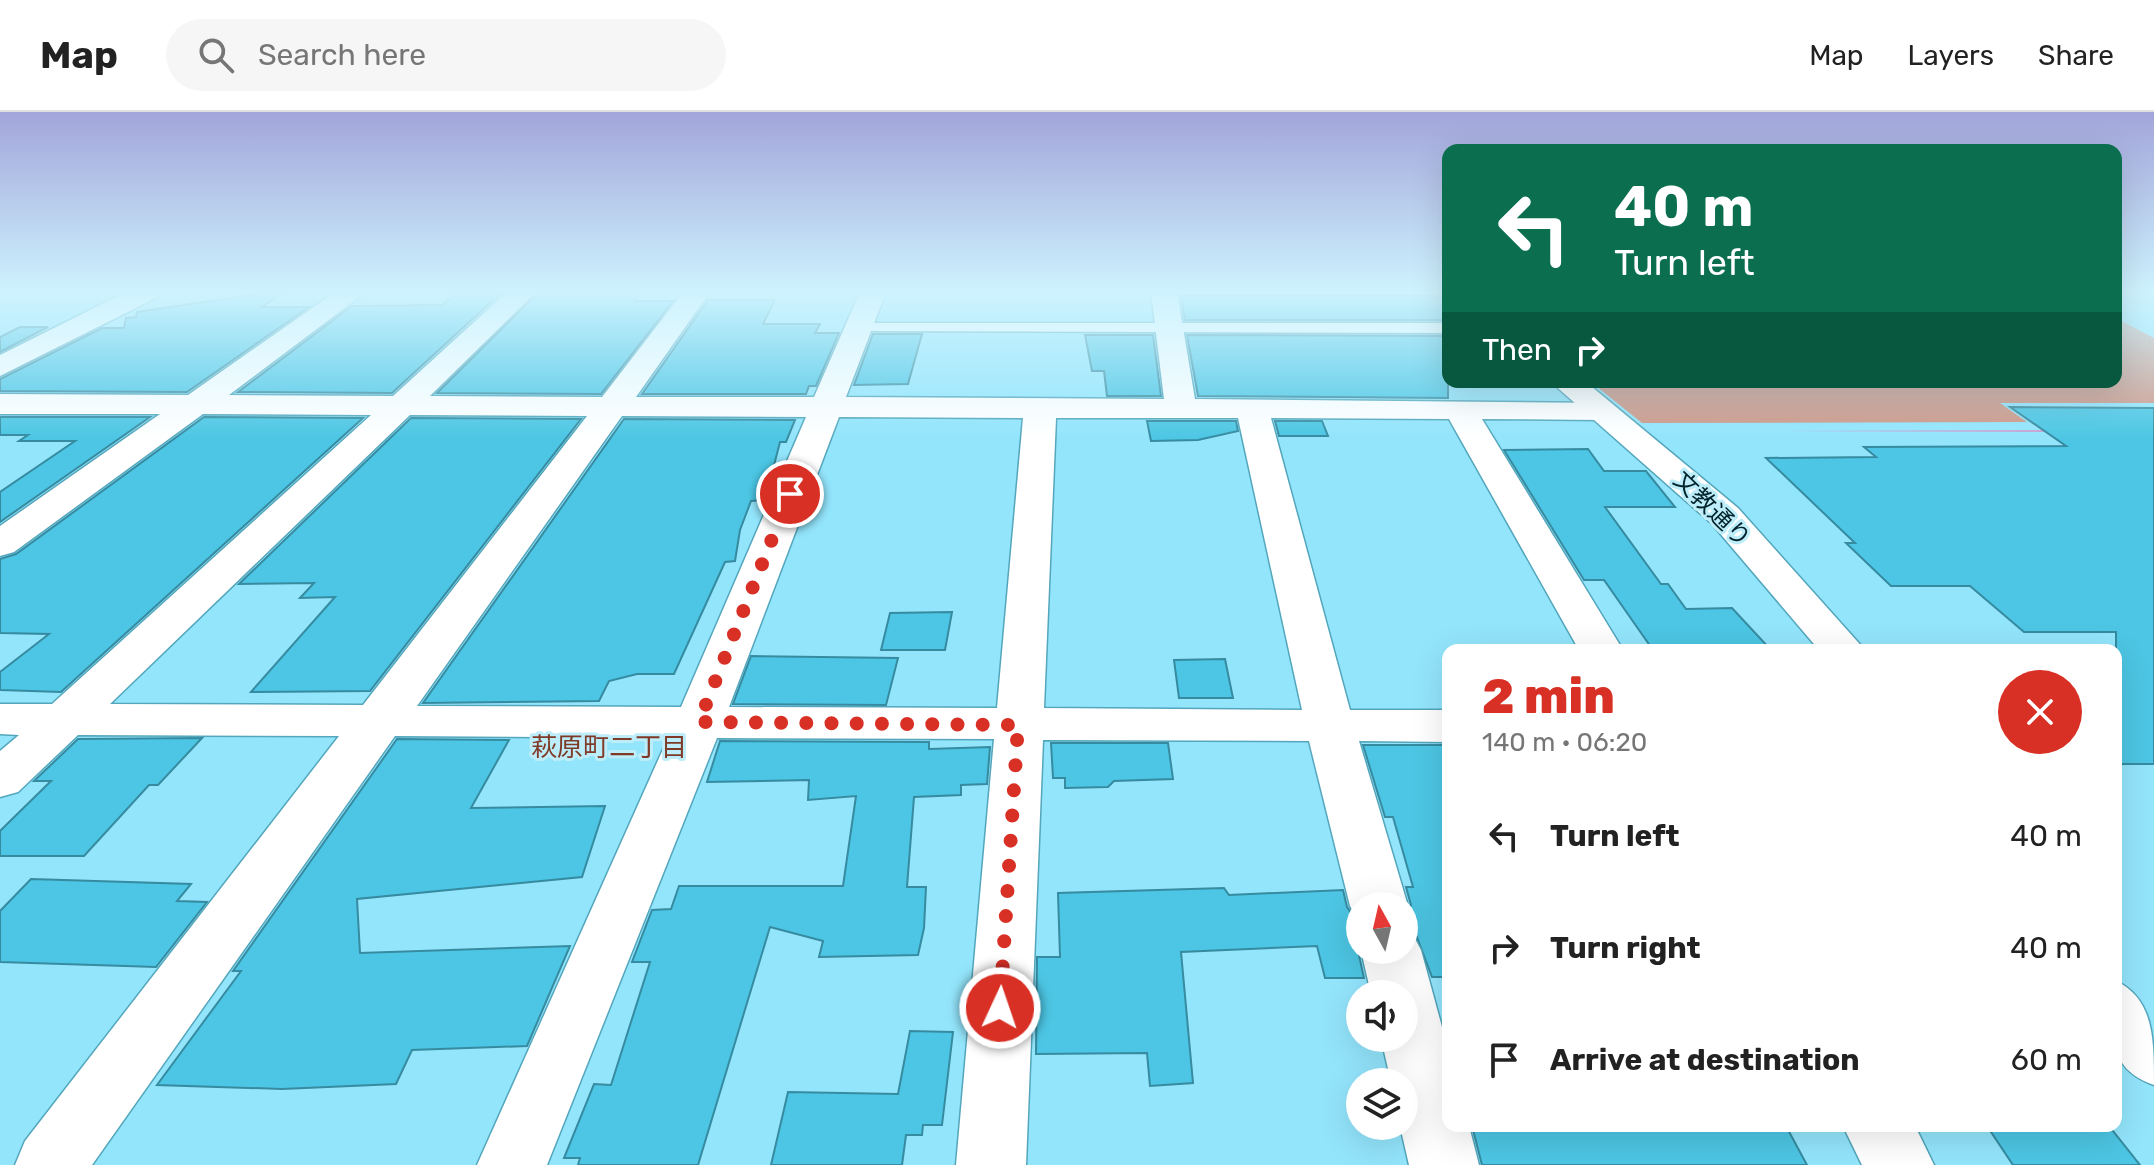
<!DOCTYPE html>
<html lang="en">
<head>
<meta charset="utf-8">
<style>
	body { margin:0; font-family:Rubik,"Noto Sans JP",sans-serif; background:#f6f6f6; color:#222; height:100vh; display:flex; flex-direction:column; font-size:30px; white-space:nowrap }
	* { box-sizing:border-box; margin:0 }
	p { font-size:26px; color:#767676 }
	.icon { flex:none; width:44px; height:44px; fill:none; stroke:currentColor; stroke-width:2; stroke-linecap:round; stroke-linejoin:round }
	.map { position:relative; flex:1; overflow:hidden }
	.sheet { position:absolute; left:1442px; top:532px; width:680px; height:488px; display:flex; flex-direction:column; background:#fff; border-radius:16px; box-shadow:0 8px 32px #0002 }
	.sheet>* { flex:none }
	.guide { position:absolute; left:1442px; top:32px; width:680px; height:244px; border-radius:16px; box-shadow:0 8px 32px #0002; background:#0b6e4f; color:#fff; overflow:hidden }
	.needle { width:52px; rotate:352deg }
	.controls { position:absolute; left:1346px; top:780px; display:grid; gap:16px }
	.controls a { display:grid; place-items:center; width:72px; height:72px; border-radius:50%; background:#fff; box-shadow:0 8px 32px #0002; font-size:40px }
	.pin { position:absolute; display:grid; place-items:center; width:68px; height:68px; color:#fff; margin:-34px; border:4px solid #fff; border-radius:50%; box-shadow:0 2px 8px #0007 }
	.me { position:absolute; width:88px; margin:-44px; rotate:3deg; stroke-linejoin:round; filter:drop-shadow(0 0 6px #0008) }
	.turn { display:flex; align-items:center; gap:28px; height:168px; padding:0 40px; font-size:36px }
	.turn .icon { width:104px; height:104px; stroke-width:2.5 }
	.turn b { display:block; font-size:56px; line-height:68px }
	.then { display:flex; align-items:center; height:76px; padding:0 40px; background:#0003; gap:16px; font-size:30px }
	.round { display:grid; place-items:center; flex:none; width:84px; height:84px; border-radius:42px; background:#f6f6f6 }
	.headline { display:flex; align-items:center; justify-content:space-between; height:136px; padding:0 40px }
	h1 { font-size:48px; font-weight:800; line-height:60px; color:#d93025 }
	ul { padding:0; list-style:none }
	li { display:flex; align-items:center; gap:24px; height:112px; padding:0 40px }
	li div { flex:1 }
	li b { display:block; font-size:30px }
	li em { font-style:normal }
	header { display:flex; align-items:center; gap:48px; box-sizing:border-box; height:112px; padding:0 40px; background:#fff; border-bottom:2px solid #e0e0e0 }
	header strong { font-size:38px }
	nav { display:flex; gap:44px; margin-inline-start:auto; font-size:28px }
	.search { width:560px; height:72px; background:#f6f6f6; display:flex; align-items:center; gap:20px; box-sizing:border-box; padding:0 28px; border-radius:44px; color:#767676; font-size:30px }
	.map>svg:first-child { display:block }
	.green { fill:#ce9888 }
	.water { fill:#d98fc6 }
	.building { fill:#4cc6e4; stroke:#368ba0; stroke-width:2 }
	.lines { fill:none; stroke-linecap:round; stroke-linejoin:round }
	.lane-casing { stroke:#53a6bb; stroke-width:3 }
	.street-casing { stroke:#53a6bb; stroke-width:3 }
	.secondary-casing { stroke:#53a6bb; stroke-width:3 }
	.lane { fill:#fff; fill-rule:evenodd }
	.street { fill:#fff; fill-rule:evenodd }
	.secondary { fill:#fff; fill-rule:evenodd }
	.route { stroke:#d93025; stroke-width:14; stroke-dasharray:0 25.2 }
	.labels { text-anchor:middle; stroke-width:6; stroke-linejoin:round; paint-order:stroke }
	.street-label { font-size:24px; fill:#00232b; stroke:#beedfa }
	.neighbourhood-label { font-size:26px; fill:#7e3a26; stroke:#beedfa }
</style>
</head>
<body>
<header>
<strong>Map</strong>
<div class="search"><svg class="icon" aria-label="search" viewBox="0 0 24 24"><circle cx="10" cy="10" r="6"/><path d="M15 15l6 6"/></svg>Search here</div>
<nav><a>Map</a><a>Layers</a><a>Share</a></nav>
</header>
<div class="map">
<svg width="2154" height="1053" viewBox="0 0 2154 1053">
	<rect width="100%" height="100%" fill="#93e5fc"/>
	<path class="green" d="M2116,206L2154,226V291H2000L2027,310L1642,311L1591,270H2116Z"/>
	<path class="water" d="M2136,318L2139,320L1731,319Z"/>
	<g class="building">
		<path d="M271,180H284L262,195H309L187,280L0,279V267L102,216H124L126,206L136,205L137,200Z"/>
		<path d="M457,180H502L392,281L238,280L352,194L442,193Z"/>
		<path d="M539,180H642L635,189H673L601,282L437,281Z"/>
		<path d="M1181,184H1448V208H1185Z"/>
		<path d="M708,188H775L763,212H820L815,221H839L816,274H809L806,282H642Z"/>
		<path d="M20,215H48L0,240V225Z"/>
		<path d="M873,222H922L908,272L854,273Z"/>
		<path d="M1085,223H1153L1161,284H1107L1104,259H1092Z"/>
		<path d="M1187,223L1448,224V286L1198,284Z"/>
		<path d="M2010,295L2154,296V652H2116V520H2024L1970,474H1891L1846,431H1855L1766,346L1876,345L1864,335L2066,334Z"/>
		<path d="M0,305H150L0,410V380L75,329H19L28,323H0Z"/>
		<path d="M204,305L363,306L61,580L0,578V560L49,522L0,521V447L16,442Z"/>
		<path d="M411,306L581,307L370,579L251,580L335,485L300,486L314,471L239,472Z"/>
		<path d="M624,307L795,308L786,330H780L765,388L751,389L740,418L735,449L725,450L674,562H637L609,569L599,589L423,591Z"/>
		<path d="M1147,309H1236L1238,319L1198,328L1151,329Z"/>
		<path d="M1275,309H1322L1328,324H1279Z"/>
		<path d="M1588,337L1604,359H1646L1675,395H1605L1661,472H1668L1686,497L1732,496L1771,538H1653L1604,468H1584L1504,338Z"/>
		<path d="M952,500L945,538H881L890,501Z"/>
		<path d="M751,544L898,546L886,593L733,592Z"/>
		<path d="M1225,547L1233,586H1179L1174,548Z"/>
		<path d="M202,626L158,673H149L84,744H0V719L51,669H34L78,627Z"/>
		<path d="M397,627L509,628L471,696L605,694L582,765L357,787L360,841L570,834L527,934L412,938L396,972L282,977L157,973L241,859H233Z"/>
		<path d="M720,629L929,630V637L990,635L987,672L961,673V683L914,685L907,775H926L924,816L918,843L819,845L823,829L770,815L698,1053H578L580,1046H564L594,972L611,973L650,850H632L652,798L671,797L679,774H843L856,684L808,688L809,668L707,670Z"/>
		<path d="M1051,631H1168L1173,667L1114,669L1108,675L1065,676V666H1053Z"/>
		<path d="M1363,633H1448V865H1432L1415,820L1404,815V804L1411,793L1406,775H1413L1393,705H1385Z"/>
		<path d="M31,767L191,772L177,789L207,790L156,855L0,850V799Z"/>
		<path d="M1224,776L1229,783L1343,778L1347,795L1360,813L1358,839L1364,866H1325L1317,834L1181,840L1193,971L1150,974L1147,941L1036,942L1037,845H1060L1058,781Z"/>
		<path d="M910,919L953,920L942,1013H923L922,1023H906L902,1053H771L788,980L898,982Z"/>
		<path d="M1472,1014H1786L1807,1053H1482Z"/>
		<path d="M1987,1014H2109L2140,1053H2013Z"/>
	</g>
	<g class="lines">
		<g class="lane-casing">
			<path id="lane" d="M855,211H1448V221L860,219L852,214Z"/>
		</g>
		<g class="street-casing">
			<g id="street">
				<path d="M335,180H366L229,283L393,284L507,180H536L430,284L602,285L683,180H710L636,285H814L860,180H886L846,285L1164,287L1151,180H1177L1195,287L1611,291L1616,298L1611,305L1600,308L1482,307L1623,538H1579L1449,307L1271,306L1350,598H1448V630L1359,629L1408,794L1404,801V794H1360L1359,810L1350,794L1309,629L1043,628L1026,1053H956L994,627L717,626L547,1053H477L668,626L395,624L92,1053H15L25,1029L339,624L78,623L18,680L0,685V639L19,623L0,622V592H52L371,303L203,302L14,440L0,444V414L160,302H0V282L188,283ZM410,303L587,304L363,593L110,592ZM622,304L806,305L681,595L417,594ZM839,305L1023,306L997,596L729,595ZM1056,306H1238L1302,598L1044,596Z"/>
				<path d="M1404,818L1412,821L1421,838L1448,937V1014H1469L1479,1053H1409L1400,1014H1404V970H1391L1381,926H1404V882H1371L1361,838H1404Z"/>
				<path d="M1843,1014H1915L1934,1053H1862Z"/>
			</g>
		</g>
		<g class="secondary-casing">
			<g id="secondary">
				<path d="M126,180H160L156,186L0,264V243Z"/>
				<path d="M1551,270H1586L1738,396L1865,538H1819L1712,412Z"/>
				<path d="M2116,869C2154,887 2154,927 2154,973C2101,954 2116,917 2116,869Z"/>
			</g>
		</g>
		<use href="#lane" class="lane"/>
		<use href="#street" class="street"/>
		<use href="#secondary" class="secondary"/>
	</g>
	<linearGradient id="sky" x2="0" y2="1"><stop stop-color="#a2a5da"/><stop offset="0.55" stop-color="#cef3fe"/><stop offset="1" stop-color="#cef3fe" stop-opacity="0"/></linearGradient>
	<rect width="2154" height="327" fill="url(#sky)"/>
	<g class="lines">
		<path class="route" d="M790,382L699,610L1018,613L1000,896"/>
	</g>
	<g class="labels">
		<g class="street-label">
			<text transform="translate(1712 397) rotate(44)" y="8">文教通り</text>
		</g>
		<g class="neighbourhood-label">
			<text x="609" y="644">萩原町二丁目</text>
		</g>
	</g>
</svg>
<div class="controls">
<a><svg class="needle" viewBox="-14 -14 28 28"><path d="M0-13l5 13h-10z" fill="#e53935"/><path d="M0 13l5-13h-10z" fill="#767676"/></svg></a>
<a><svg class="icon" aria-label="sound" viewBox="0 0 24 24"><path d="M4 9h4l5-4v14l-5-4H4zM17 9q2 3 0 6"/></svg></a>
<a><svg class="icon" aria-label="layers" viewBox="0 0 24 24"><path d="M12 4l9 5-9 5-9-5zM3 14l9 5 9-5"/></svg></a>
</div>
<div class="pin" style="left:790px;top:382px;background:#d93025"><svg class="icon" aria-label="arrive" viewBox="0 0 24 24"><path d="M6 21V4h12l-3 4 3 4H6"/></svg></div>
<svg class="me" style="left:1000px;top:896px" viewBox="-20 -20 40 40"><circle r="17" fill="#d93025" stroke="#fff" stroke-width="3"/><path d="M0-11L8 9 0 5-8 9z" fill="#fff"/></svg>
<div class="guide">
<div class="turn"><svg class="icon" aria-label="left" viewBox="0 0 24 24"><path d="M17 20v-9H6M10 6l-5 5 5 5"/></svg><div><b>40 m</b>Turn left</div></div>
<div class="then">Then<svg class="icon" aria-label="right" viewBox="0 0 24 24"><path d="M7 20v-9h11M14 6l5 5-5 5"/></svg></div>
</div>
<section class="sheet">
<div class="headline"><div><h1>2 min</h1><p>140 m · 06:20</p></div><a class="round" style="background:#d93025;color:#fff"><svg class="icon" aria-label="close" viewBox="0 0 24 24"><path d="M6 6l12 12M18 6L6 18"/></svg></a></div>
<ul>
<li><svg class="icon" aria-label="left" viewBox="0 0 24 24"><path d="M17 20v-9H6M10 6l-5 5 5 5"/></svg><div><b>Turn left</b></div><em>40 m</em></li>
<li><svg class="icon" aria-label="right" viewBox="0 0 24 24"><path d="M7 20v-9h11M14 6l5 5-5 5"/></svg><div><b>Turn right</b></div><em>40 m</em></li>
<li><svg class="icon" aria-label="arrive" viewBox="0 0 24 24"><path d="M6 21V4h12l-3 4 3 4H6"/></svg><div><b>Arrive at destination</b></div><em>60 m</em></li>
</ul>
</section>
</div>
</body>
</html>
